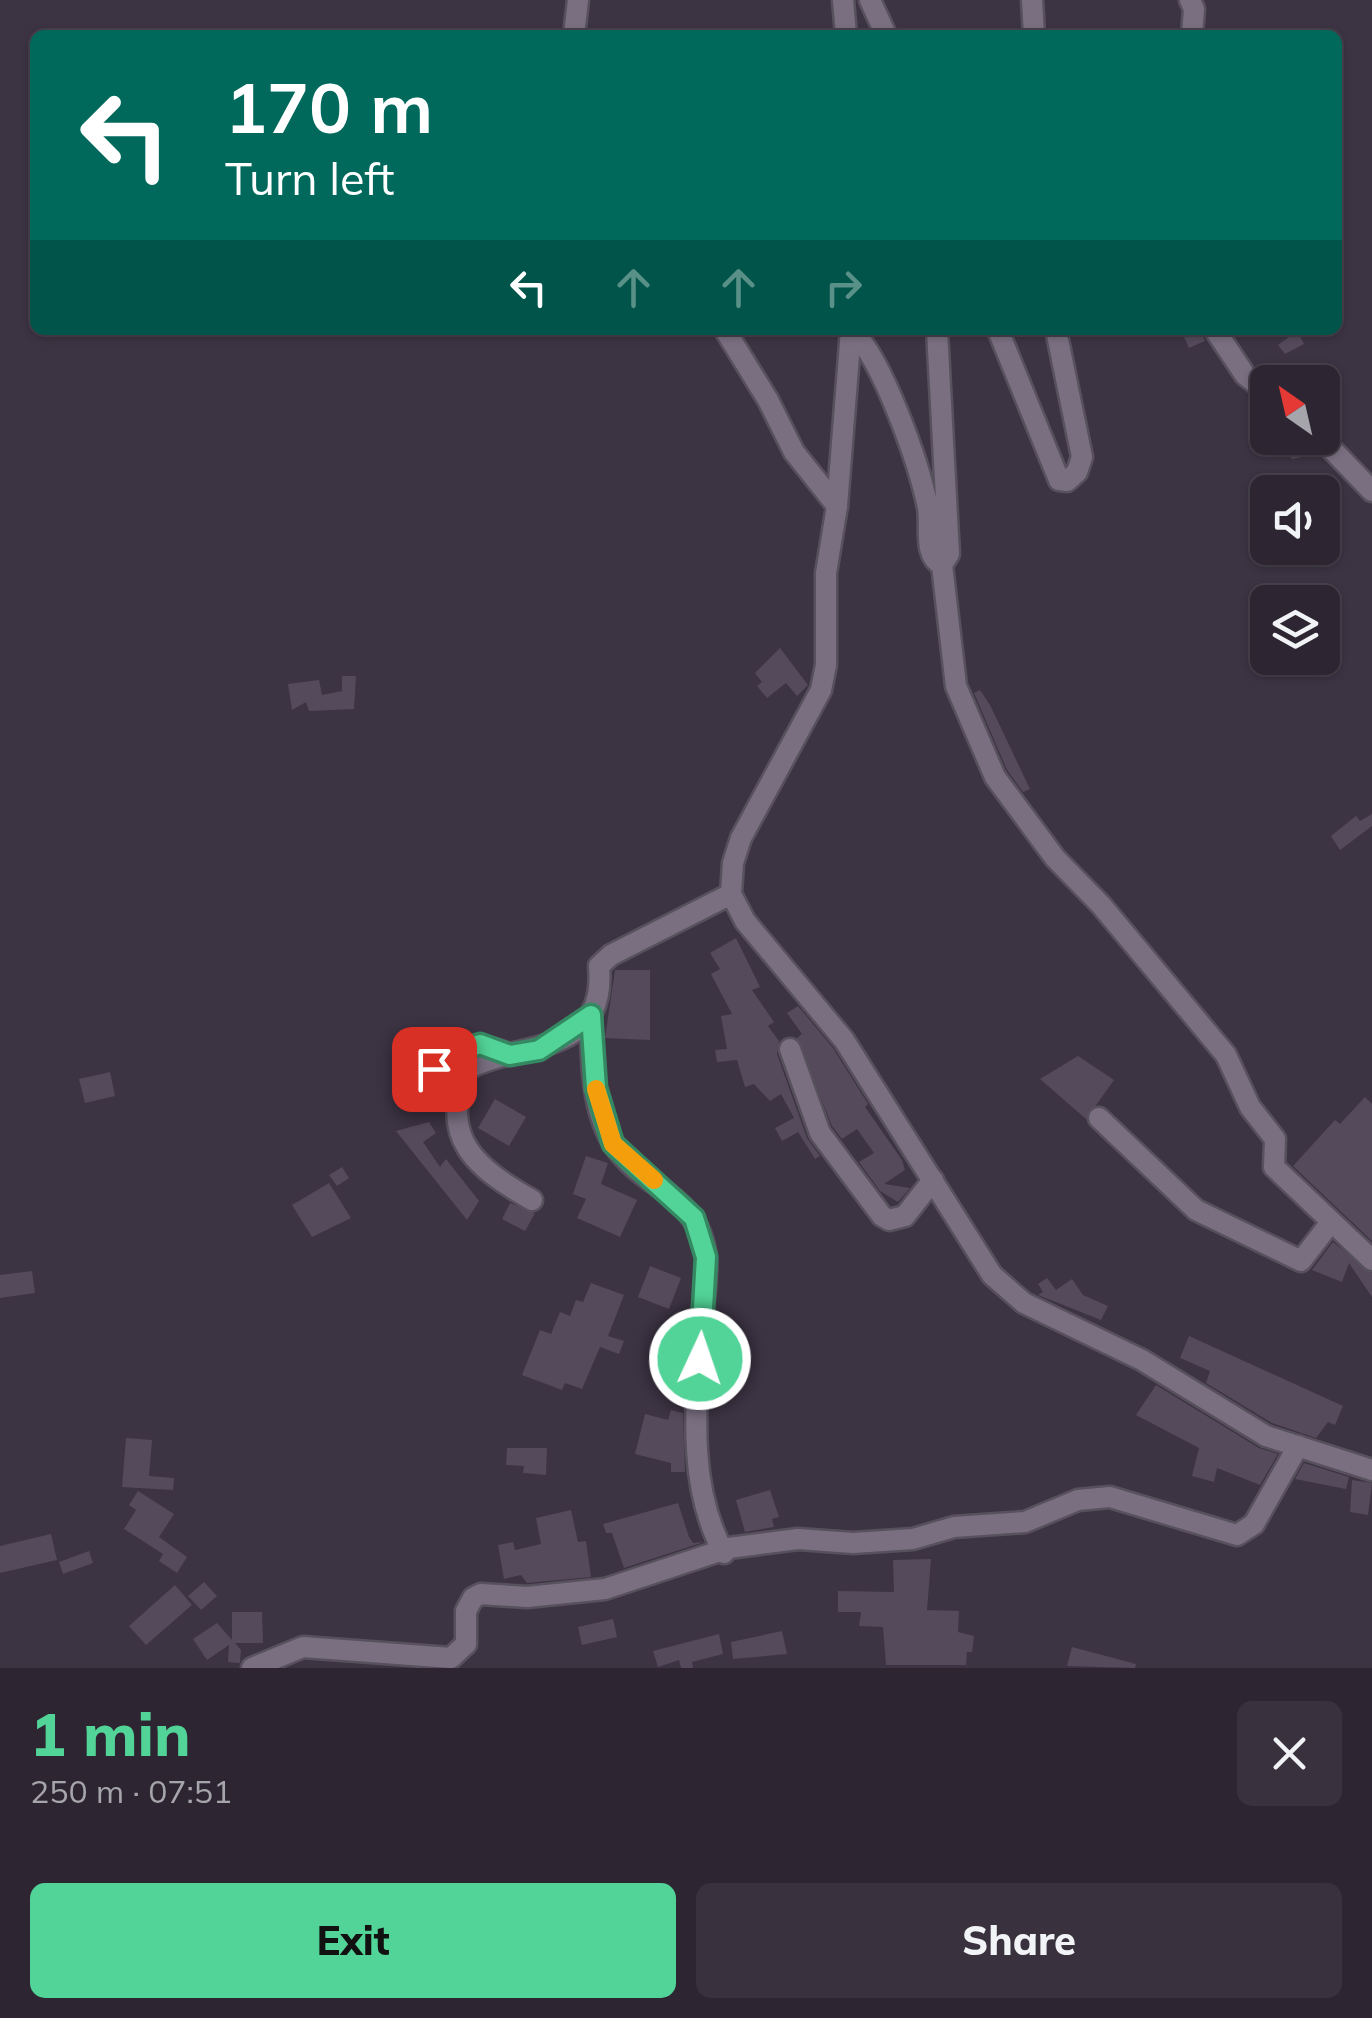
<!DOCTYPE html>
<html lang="en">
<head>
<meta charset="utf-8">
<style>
	body { margin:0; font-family:Mulish,sans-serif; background:#39323e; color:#f1f3f6; height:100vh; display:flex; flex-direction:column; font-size:38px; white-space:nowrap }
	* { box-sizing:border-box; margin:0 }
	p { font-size:32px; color:#a7a5ac }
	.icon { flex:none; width:55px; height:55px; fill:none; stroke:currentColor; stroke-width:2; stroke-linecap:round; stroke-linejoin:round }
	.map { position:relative; height:1668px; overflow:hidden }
	.panel { display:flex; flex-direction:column; background:#2d2632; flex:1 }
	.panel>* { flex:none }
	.banner { position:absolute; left:30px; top:30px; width:1312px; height:305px; border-radius:15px; box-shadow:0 2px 8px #0004,0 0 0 2px #48434d; background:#00695c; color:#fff; overflow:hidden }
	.needle { width:65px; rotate:326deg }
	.buttons { position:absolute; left:1250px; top:365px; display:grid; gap:20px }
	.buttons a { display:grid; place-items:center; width:90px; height:90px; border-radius:15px; background:#2d2632; box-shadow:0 2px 8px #0004,0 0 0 2px #48434d; font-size:50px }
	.pin { position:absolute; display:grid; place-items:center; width:85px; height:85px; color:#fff; margin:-42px; border-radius:20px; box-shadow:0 5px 15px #0006 }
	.me { position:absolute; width:110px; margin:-55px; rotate:3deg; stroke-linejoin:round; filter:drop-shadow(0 0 8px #0008) }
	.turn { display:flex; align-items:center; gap:35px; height:210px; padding:0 30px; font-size:45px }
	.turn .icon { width:130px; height:130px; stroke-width:2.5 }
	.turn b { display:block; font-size:70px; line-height:85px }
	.lanes { display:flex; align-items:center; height:95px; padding:0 30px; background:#0003; justify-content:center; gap:50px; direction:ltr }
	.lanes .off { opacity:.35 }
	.round { display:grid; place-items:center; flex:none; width:105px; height:105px; border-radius:15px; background:#39323e }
	.head { display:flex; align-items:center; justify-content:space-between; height:170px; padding:0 30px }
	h1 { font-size:60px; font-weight:800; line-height:75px; color:#52d397 }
	.cta { display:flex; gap:20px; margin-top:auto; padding:20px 30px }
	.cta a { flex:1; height:115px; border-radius:15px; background:#52d397; color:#111; font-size:40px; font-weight:800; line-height:115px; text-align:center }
	.cta a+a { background:#39323e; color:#f1f3f6 }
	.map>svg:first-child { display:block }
	.building { fill:#544a5b }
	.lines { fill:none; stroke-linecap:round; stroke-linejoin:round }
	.minor-casing { stroke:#57505d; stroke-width:25 }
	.minor { stroke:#796f81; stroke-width:20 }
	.route-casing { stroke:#358962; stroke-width:25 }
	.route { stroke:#52d397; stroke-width:18 }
	.slow { stroke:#f59e0b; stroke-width:18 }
</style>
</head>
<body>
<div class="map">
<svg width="1372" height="1668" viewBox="0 0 1372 1668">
	<rect width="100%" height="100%" fill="#3c3343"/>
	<g class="building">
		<path d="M1181,330H1201L1205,341L1189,348Z"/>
		<path d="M1297,331L1304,344L1285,354L1278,345Z"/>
		<path d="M1286,438H1308L1317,454L1292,459L1280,442Z"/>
		<path d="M780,648L808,685L797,696L786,683L767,698L757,686L762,682L755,673Z"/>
		<path d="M342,676H356L354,709L309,711L306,702L292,710L288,684L319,680L322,695L342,691Z"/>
		<path d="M980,690L990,705L1030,789L1023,792L1007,770L974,693Z"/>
		<path d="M1372,814V826L1340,850L1331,836L1356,816L1360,821Z"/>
		<path d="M736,938L760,987L752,990L774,1022L768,1026L779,1041L777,1054L807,1138L820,1156L815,1159L798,1132L782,1141L775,1128L794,1118L781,1094L770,1101L754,1084L745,1087L737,1060L717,1062L715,1050L727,1049L721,1016L732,1014L711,974L720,969L710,953Z"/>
		<path d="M615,970H650V1040L605,1038Z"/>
		<path d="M798,1006L833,1048L868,1104L865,1107L902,1160L905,1170L884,1184L910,1188L898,1202L880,1191L859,1162L874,1153L857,1129L842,1139L832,1126L797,1038L802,1034L787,1013Z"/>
		<path d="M1078,1056L1114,1080L1086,1119L1040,1079Z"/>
		<path d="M110,1072L115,1096L85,1103L79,1079Z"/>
		<path d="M1365,1097L1372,1104V1241L1293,1166L1335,1120L1340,1124Z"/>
		<path d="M495,1099L526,1117L509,1146L478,1128Z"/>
		<path d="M429,1122L436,1133L423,1142L440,1167L446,1159L479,1201L467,1220L396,1131Z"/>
		<path d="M586,1156L608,1163L601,1184L637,1200L620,1237L577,1218L586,1199L573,1194Z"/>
		<path d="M342,1167L349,1178L337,1186L329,1175Z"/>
		<path d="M329,1183L351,1218L312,1237L292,1205Z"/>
		<path d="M510,1203L535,1213L525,1231L502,1219Z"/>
		<path d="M1333,1242L1372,1273V1297L1349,1263L1342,1282L1312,1270Z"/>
		<path d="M650,1266L681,1278L669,1309L638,1297Z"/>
		<path d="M32,1271L35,1293L0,1298V1275Z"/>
		<path d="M1047,1278L1056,1290L1072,1279L1083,1295L1108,1306L1101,1320L1038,1295L1043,1292L1038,1284Z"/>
		<path d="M591,1283L624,1295L608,1336L624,1341L619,1354L600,1347L582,1389L565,1383L562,1390L522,1375L540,1330L551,1334L560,1312L570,1316L576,1300L583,1302Z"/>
		<path d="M1189,1336L1343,1406L1335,1425L1328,1422L1316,1438L1272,1423L1206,1383L1210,1371L1180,1358Z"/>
		<path d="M1156,1385L1259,1448L1278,1454L1260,1485L1217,1468L1214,1482L1192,1476L1199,1448L1136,1415Z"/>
		<path d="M671,1410L683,1413L685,1472H671V1463L635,1454L645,1414L668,1420Z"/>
		<path d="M126,1438L152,1440L149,1476L174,1478L173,1490L122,1487Z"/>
		<path d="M507,1448H547L546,1475L523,1473L524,1466L506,1465Z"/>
		<path d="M1304,1463L1349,1477L1346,1489L1295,1479Z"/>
		<path d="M1352,1480L1372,1483L1368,1515L1350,1512Z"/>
		<path d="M770,1490L779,1517L772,1519L774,1527L745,1532L736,1500Z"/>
		<path d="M138,1491L174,1514L159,1537L187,1557L177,1573L159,1561L163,1554L124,1529L136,1510L129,1505Z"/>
		<path d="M678,1503L689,1537L693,1543L704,1542L624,1568L612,1533H606L603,1524Z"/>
		<path d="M571,1510L578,1542L586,1541L591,1577L527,1583L521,1575L504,1579L498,1545L513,1542L515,1550L541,1544L536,1518Z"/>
		<path d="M51,1534L57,1560L0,1573V1546Z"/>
		<path d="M89,1551L93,1563L63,1574L59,1562Z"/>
		<path d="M931,1559L927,1610L959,1611L958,1632L974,1636L972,1652H967L966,1665H886L883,1627L859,1626L861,1612H838V1591L894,1592L893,1560Z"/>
		<path d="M204,1582L217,1596L201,1610L188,1596Z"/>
		<path d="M175,1585L192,1605L146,1645L129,1626Z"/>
		<path d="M232,1612H262L263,1643H235L241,1650L240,1663L228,1662L229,1645L207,1660L193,1639L217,1623L232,1640Z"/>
		<path d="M613,1619L617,1637L582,1645L578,1627Z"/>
		<path d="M782,1631L787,1654L733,1659L731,1642Z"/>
		<path d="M719,1634L723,1654L692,1662L693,1668H681L679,1660L658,1667L653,1651Z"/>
		<path d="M1072,1647L1136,1664L1135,1668L1067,1666Z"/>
	</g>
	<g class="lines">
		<g class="minor-casing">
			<g id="minor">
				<path d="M843,0L846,35"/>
				<path d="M870,0L886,35"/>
				<path d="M1032,0L1034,35"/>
				<path d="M1190,0L1194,9L1192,35"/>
				<path d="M574,35L578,0"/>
				<path d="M725,330L768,400L794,452L837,506"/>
				<path d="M851,330L837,506L826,573V665L821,690L741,838L733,863L731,894L745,921L844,1040L992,1275L1024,1303L1142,1360L1266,1436L1372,1470"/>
				<path d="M852,330C883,361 919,463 928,508C931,527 923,556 942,565L949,554L937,330"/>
				<path d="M998,330L1059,480L1067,481L1077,472L1082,457L1056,330"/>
				<path d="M1215,330L1245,375L1268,393"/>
				<path d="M1321,438L1372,491"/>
				<path d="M942,565L956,686L995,777L1055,858L1101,905L1226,1055L1250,1107L1275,1139L1274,1167L1372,1260"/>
				<path d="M591,1015C591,1057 591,1114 617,1149C647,1190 700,1196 706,1258C708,1278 703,1300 702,1320C697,1397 685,1483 724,1553"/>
				<path d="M790,1049L820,1133L882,1216L889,1220L905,1216L933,1180"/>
				<path d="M434,1069C460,1046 478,1040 511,1055"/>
				<path d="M1099,1118L1196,1210L1301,1261L1331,1222"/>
				<path d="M532,1200C476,1168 439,1139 466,1070C521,1039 607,1059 599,966L611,955L731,894"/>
				<path d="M252,1668L303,1647L451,1658L466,1644V1611L473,1598L481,1594L527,1597L605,1589L729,1548L798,1539L853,1543L913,1539L954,1527L1025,1522L1078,1500L1110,1497L1237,1535L1254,1524L1298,1446"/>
			</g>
		</g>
		<use href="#minor" class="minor"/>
	</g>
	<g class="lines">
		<g class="route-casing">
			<path id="route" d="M434,1069L451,1054L480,1044L510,1055L539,1050L591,1015L596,1088L613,1144L694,1218L706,1257L700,1359"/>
		</g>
		<use href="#route" class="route"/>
		<path class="slow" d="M596,1089L613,1144L654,1180"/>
	</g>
</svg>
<div class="buttons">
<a><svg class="needle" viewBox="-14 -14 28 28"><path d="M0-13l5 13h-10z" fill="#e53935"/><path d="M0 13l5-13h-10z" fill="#a7a5ac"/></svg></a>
<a><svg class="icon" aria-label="sound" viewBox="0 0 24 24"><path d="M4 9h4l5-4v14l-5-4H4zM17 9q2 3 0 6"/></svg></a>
<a><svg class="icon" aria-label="layers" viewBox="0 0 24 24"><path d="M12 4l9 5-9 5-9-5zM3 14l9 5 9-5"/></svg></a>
</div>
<div class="pin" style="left:434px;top:1069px;background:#d93025"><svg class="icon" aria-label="arrive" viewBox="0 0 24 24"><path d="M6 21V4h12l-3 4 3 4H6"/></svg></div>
<svg class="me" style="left:700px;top:1359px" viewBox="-20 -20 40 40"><circle r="17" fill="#52d397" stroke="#fff" stroke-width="3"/><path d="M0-11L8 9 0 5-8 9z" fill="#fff"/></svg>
<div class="banner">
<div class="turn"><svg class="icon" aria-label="left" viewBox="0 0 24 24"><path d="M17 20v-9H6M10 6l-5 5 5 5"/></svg><div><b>170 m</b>Turn left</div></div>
<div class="lanes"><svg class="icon" aria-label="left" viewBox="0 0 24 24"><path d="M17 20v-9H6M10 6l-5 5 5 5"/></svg><svg class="icon off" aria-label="ahead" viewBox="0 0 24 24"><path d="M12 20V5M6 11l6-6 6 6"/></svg><svg class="icon off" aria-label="ahead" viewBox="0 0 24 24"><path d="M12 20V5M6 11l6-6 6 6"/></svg><svg class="icon off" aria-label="right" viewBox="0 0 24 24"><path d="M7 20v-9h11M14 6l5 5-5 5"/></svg></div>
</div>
</div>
<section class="panel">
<div class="head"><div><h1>1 min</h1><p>250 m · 07:51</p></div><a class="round"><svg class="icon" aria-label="close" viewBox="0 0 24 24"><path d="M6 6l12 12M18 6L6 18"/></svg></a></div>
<div class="cta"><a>Exit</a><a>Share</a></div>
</section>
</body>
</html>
